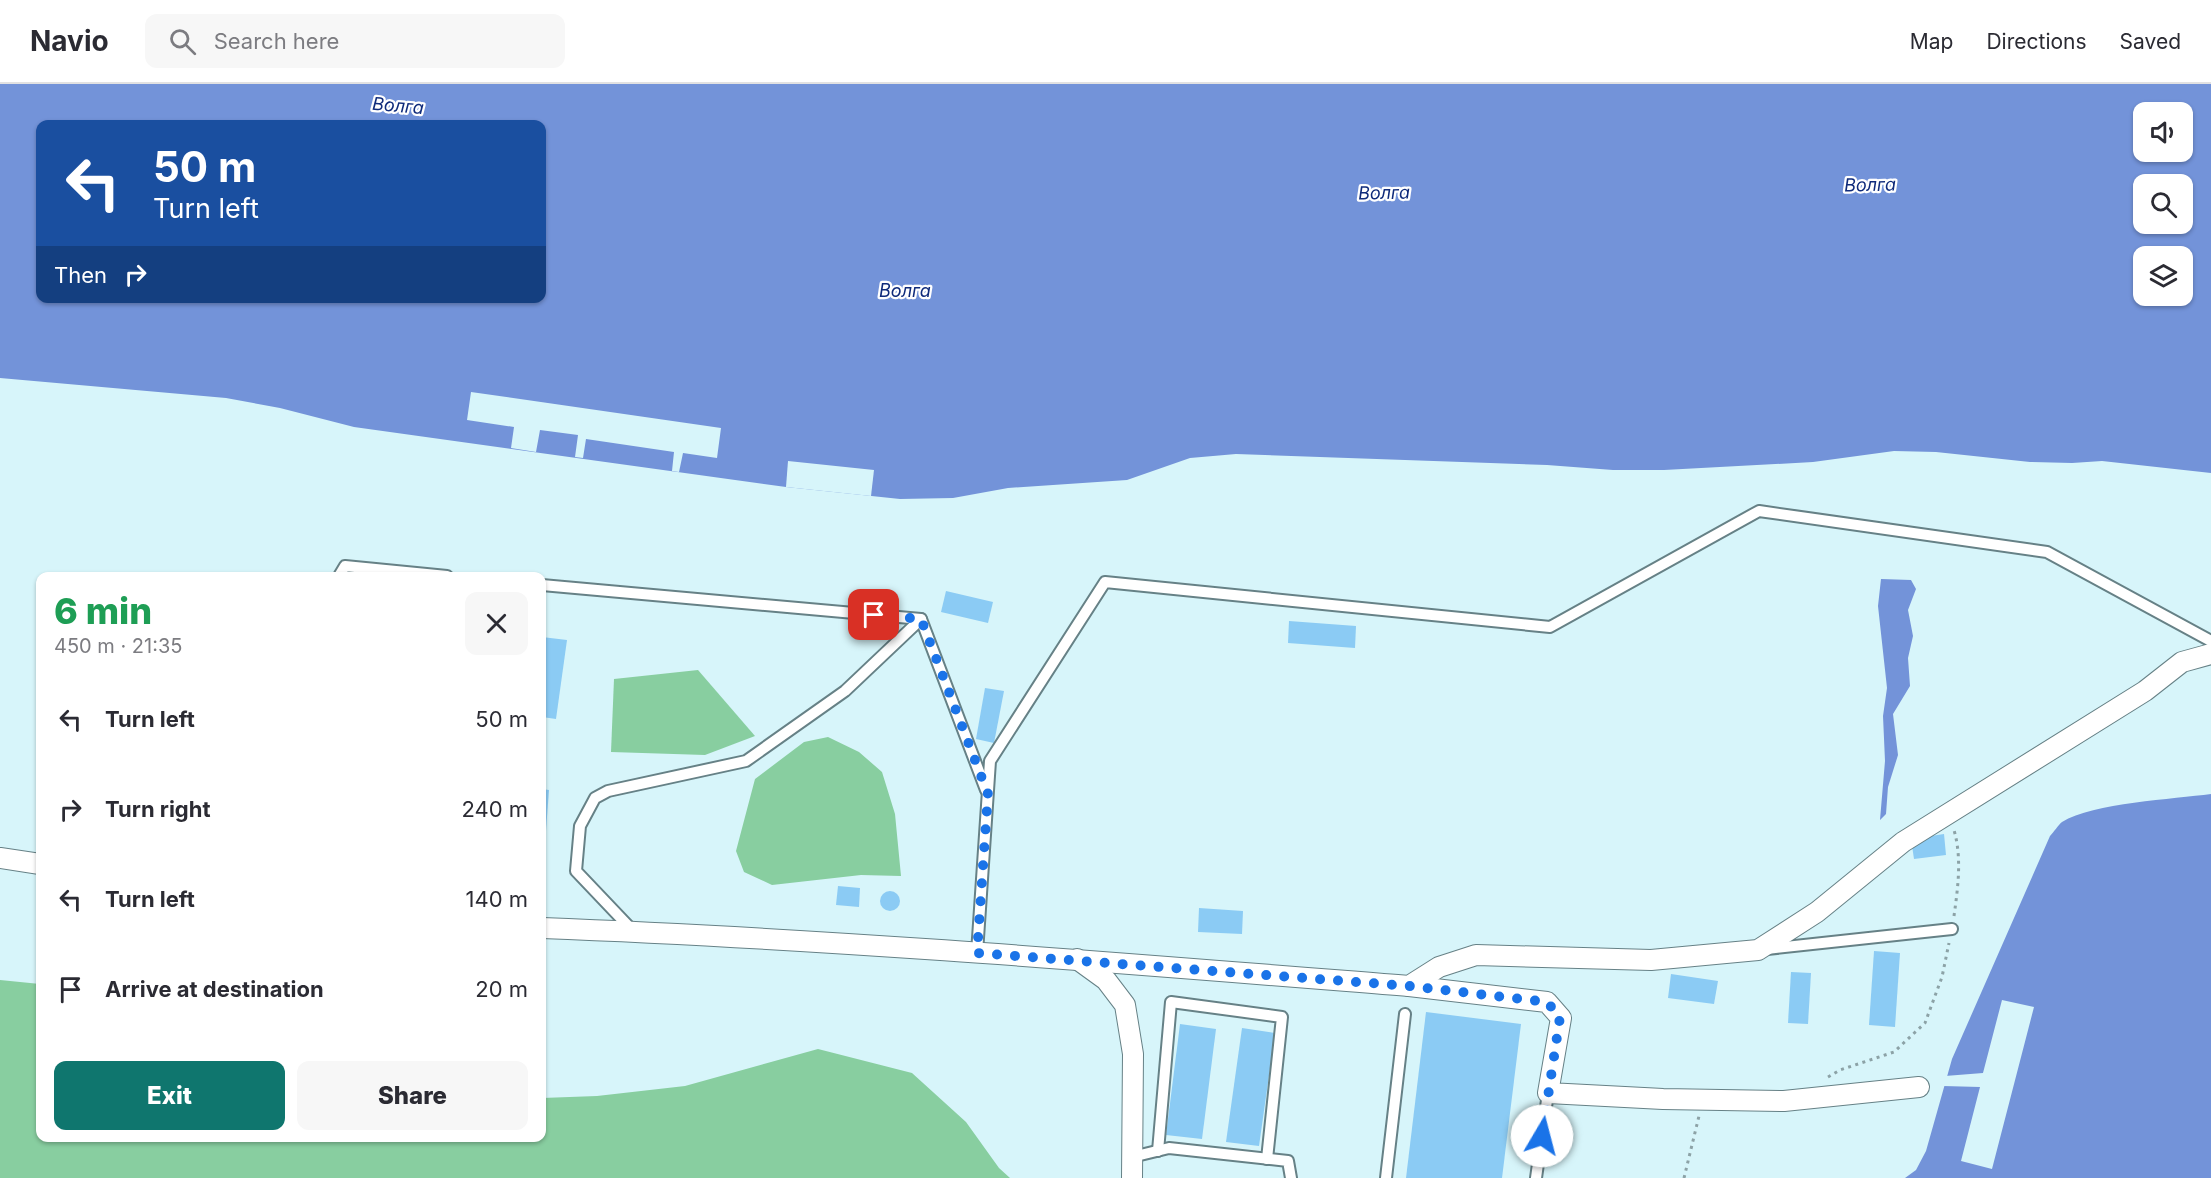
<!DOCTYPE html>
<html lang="en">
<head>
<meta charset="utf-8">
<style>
	body { margin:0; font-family:Inter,sans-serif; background:#f7f7f7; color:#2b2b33; height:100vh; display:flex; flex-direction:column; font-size:22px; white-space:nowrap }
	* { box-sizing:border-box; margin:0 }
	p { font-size:20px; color:#7c7c81 }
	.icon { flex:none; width:33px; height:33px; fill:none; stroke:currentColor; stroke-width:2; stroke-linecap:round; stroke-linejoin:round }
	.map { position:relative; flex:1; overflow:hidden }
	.details { position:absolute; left:36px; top:488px; width:510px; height:570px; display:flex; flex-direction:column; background:#fff; border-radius:12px; box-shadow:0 2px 4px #0004 }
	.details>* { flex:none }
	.banner { position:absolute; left:36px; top:36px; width:510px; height:183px; border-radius:12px; box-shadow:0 2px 4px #0004; background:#1a4fa0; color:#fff; overflow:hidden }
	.buttons { position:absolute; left:2133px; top:18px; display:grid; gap:12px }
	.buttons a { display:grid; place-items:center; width:60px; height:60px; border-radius:12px; background:#fff; box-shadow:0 2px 4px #0004; font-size:30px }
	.pin { position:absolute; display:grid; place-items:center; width:51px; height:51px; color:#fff; margin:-26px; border-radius:12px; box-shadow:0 3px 9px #0006 }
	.me { position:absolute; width:66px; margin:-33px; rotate:8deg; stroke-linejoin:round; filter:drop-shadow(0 0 4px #0008) }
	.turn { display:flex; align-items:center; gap:21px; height:126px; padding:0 18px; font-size:27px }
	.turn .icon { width:78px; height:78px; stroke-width:2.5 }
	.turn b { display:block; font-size:42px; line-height:51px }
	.then { display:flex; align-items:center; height:57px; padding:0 18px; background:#0003; gap:12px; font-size:22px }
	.round { display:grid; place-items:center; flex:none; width:63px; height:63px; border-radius:12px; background:#f7f7f7 }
	.headline { display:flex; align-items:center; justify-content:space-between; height:102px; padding:0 18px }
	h1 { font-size:36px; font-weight:800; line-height:45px; color:#1e9e55 }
	.action { display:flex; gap:12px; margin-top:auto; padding:12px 18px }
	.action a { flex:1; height:69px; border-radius:12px; background:#0f766e; color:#fff; font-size:24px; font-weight:800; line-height:69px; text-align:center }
	.action a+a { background:#f7f7f7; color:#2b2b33 }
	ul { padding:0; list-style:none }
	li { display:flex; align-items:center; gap:18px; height:90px; padding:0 18px }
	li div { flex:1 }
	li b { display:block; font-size:22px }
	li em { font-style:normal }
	header { display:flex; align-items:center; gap:36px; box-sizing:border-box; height:84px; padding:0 30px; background:#fff; border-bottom:2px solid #e1e1e2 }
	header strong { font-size:28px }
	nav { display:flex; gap:33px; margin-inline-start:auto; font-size:21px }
	.search { width:420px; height:54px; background:#f7f7f7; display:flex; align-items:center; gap:15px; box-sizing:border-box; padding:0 21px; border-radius:12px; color:#7c7c81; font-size:22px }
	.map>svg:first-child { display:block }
	.green { fill:#88cea0 }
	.water { fill:#7393d9; fill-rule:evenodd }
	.pier { fill:#d7f5fa }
	.building { fill:#8bcbf4 }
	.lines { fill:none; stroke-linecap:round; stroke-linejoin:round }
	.lane-casing { stroke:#668186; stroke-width:14 }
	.street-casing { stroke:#668186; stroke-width:22 }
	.path { stroke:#8ca2a6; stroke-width:3; stroke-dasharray:3 4.5; stroke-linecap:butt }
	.lane { stroke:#fff; stroke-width:10 }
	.street { stroke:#fff; stroke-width:20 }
	.route { stroke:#1a73e8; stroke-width:10; stroke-dasharray:0 18 }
	.labels { text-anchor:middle; stroke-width:4.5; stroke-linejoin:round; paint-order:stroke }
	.water-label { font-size:18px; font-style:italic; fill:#0f2b7b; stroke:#fff }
</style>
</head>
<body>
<header>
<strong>Navio</strong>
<div class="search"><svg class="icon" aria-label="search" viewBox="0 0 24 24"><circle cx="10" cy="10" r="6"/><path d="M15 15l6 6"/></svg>Search here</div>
<nav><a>Map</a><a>Directions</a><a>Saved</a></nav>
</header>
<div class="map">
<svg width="2211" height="1094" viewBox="0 0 2211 1094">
	<rect width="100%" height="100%" fill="#d7f5fa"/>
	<g class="green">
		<path d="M698,586L755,652L705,671L611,668L614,595Z"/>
		<path d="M828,653L859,668L882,688L895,730L901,792L861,791L772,801L744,788L736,767L755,695L804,658Z"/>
		<path d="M0,896L40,900V1053H542V1014L597,1012L685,1002L818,965L912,989L966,1038L999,1084L1010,1094H0Z"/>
	</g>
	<g class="water">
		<path d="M0,0H2211V389L2102,377L2072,379L2030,378L1936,368L1894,367L1813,378L1664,386H1613L1547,381L1236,370L1190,374L1127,396L1008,404L953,414L900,415L786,403L354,343L280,324L226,314L0,294ZM2144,28H2182V68H2144ZM40,40H542V214H40ZM2144,100H2182V140H2144ZM2144,172H2182V212H2144Z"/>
		<path d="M1881,495L1911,496L1916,505L1908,526L1913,552L1908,574L1910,602L1893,630L1898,671L1888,703L1886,730L1880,736L1885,677L1883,632L1887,604L1878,522Z"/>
		<path d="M2211,710V1094H1905L1916,1086L1926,1067L1952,975L2050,752C2054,748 2058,741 2062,738C2093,719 2174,715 2211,710Z"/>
	</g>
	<g class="pier">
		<path d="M471,308L721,344L717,374L683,369L679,388L672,387L674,368L586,355L583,374L575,373L578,351L540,346L536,368L511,364L514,343L467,336Z"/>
		<path d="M788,377L874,386L871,412L786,403Z"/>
		<path d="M2002,916L2034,923L1992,1085L1961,1077L1980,1003L1943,1002L1945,992L1983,989Z"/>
	</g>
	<g class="building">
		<path d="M946,507L993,518L988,539L941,528Z"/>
		<path d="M1289,537L1356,542L1355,564L1288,559Z"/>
		<path d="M542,553L567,556L556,635L542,633Z"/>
		<path d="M985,604L1004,607L994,659L976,655Z"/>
		<path d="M542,705L549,706L545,760H542Z"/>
		<path d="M1944,750L1946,771L1914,775L1911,755Z"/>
		<path d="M838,802L860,804L859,823L836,821Z"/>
		<circle cx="890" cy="817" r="10"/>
		<path d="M1199,824L1243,827L1242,850L1198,848Z"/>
		<path d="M1874,867L1900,869L1895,943L1869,941Z"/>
		<path d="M1791,888L1811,889L1808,940L1788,939Z"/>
		<path d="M1671,890L1718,897L1714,920L1668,914Z"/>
		<path d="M1426,928L1521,940L1502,1094H1406Z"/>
		<path d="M1180,940L1216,945L1202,1055L1166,1051Z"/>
		<path d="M1242,944L1275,949L1259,1062L1226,1058Z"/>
	</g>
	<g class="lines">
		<g class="lane-casing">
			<g id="lane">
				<path d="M339,492L345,482L447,492"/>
				<path d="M542,501L921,535L986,706"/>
				<path d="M634,848L576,787L580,742L595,714L608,707L746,677L845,607L921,535"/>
				<path d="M1767,865L1952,845"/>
				<path d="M977,869L990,677L1105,498L1550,543L1759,427L2047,468L2211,557"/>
				<path d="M1158,1067L1171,918L1282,933L1267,1075"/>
				<path d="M1132,1073L1169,1064L1288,1077L1291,1094"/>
				<path d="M1386,1094L1405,930"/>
				<path d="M1536,1094L1548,1009"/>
			</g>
		</g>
		<g class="street-casing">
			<g id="street">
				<path d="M0,774L40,780"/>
				<path d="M542,844C831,855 1120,879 1409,902L1439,883L1476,871L1651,876L1758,866L1817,828L1903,758L2145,607L2182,578L2211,570"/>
				<path d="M1077,875L1106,896L1125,921L1133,970L1132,1094"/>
				<path d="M1409,902L1547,918L1561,934L1548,1009L1663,1015L1784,1017L1919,1003"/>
			</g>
		</g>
		<g class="path">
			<path d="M1954,832C1958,803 1962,774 1954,746"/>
			<path d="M1828,993L1840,986L1894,968L1925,939L1942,893L1949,859"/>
			<path d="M1684,1094L1699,1032"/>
		</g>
		<use href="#lane" class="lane"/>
		<use href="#street" class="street"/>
	</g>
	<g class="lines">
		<path class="route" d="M874,531L921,535L988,710L977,869L1409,902L1547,918L1560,933L1542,1052"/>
	</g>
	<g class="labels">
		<g class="water-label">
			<text transform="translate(398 22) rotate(5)" y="6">Волга</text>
			<text transform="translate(1870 101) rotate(-1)" y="6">Волга</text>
			<text transform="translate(1384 109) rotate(-1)" y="6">Волга</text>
			<text x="905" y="213">Волга</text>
		</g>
	</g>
</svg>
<div class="buttons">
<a><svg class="icon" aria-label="sound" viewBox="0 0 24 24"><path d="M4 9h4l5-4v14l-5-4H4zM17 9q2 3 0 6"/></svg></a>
<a><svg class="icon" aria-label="search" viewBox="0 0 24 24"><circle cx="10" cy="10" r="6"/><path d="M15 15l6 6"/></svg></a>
<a><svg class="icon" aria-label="layers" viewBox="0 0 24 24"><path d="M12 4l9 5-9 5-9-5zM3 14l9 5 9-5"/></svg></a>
</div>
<div class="pin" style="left:874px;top:531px;background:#d93025"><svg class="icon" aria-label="arrive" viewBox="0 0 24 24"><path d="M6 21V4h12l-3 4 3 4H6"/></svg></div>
<svg class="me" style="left:1542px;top:1052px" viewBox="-20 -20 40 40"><circle r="19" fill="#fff"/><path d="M0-13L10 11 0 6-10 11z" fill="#1a73e8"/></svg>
<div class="banner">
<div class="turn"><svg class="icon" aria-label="left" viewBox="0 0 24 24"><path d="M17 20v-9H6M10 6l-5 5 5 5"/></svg><div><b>50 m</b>Turn left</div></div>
<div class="then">Then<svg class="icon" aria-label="right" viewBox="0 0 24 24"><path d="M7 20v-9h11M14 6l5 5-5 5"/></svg></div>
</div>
<section class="details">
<div class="headline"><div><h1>6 min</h1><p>450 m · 21:35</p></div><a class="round"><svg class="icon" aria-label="close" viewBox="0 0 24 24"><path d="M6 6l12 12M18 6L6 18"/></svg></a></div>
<ul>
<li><svg class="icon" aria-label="left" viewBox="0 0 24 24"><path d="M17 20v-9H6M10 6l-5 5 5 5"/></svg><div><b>Turn left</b></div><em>50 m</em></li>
<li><svg class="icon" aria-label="right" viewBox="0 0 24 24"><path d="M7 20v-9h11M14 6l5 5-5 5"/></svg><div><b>Turn right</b></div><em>240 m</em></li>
<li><svg class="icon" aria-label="left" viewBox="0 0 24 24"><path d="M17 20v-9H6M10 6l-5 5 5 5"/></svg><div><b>Turn left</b></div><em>140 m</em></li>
<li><svg class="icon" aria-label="arrive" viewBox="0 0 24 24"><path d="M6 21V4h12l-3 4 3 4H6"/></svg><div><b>Arrive at destination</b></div><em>20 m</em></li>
</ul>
<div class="action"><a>Exit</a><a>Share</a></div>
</section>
</div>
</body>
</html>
